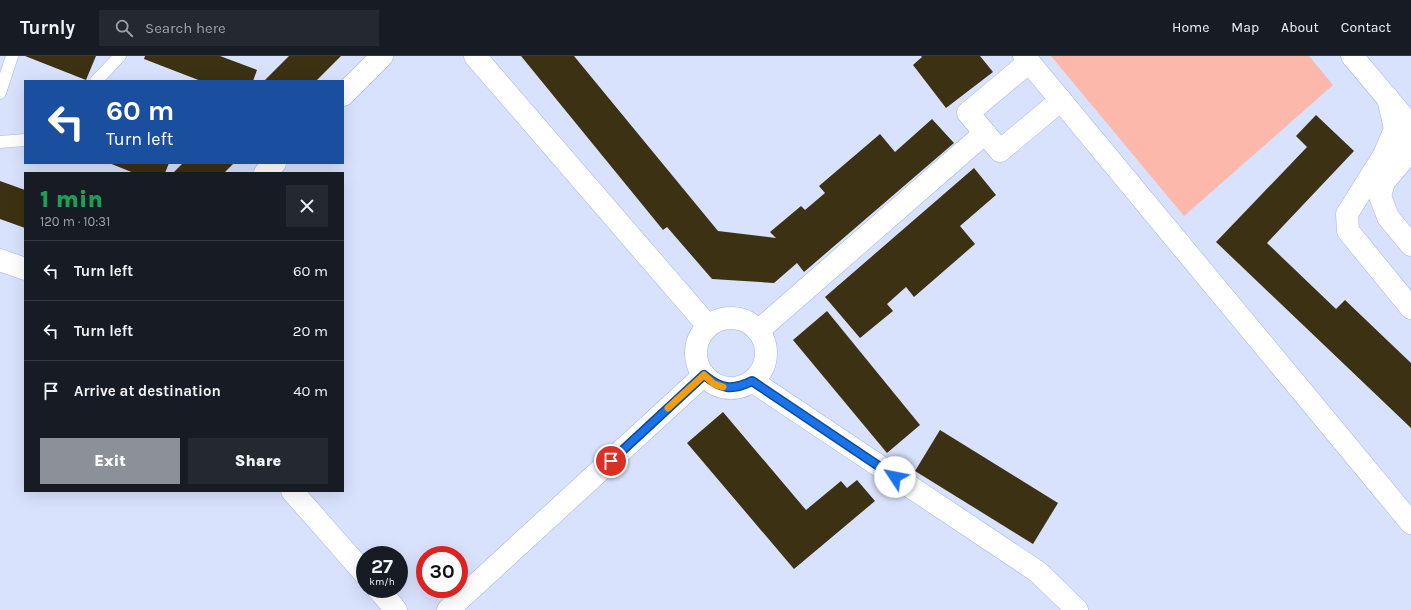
<!DOCTYPE html>
<html lang="en">
<head>
<meta charset="utf-8">
<style>
	body { margin:0; font-family:Karla,sans-serif; background:#242831; color:#f1f3f6; height:100vh; display:flex; flex-direction:column; font-size:15px; white-space:nowrap }
	* { box-sizing:border-box; margin:0 }
	p { font-size:13px; color:#9ea1a6 }
	.icon { flex:none; width:22px; height:22px; fill:none; stroke:currentColor; stroke-width:2; stroke-linecap:round; stroke-linejoin:round }
	.map { position:relative; flex:1; overflow:hidden }
	.side { position:absolute; left:24px; top:116px; width:320px; height:320px; display:flex; flex-direction:column; background:#171b24; border-radius:0px; box-shadow:0 4px 16px #0002 }
	.side>* { flex:none }
	.guide { position:absolute; left:24px; top:24px; width:320px; height:84px; border-radius:0px; box-shadow:0 4px 16px #0002; background:#1a4fa0; color:#fff; overflow:hidden }
	.speed { position:absolute; left:356px; top:490px; display:flex; gap:8px; font-size:20px; font-weight:700; text-align:center }
	.speed>* { display:grid; place-content:center; width:52px; height:52px; border-radius:50%; background:#171b24; box-shadow:0 4px 16px #0002; line-height:1 }
	.speed small { font-size:10px; font-weight:400 }
	.speed .limit { border:6px solid #d22; background:#fff; color:#111 }
	.pin { position:absolute; display:grid; place-items:center; width:34px; height:34px; color:#fff; margin:-17px; border:2px solid #fff; border-radius:50%; box-shadow:0 1px 4px #0007 }
	.me { position:absolute; width:44px; margin:-22px; rotate:304deg; stroke-linejoin:round; filter:drop-shadow(0 0 3px #0008) }
	.turn { display:flex; align-items:center; gap:14px; height:84px; padding:0 16px; font-size:18px }
	.turn .icon { width:52px; height:52px; stroke-width:2.5 }
	.turn b { display:block; font-size:28px; line-height:34px }
	.round { display:grid; place-items:center; flex:none; width:42px; height:42px; border-radius:0px; background:#242831 }
	.head { display:flex; align-items:center; justify-content:space-between; height:68px; padding:0 16px }
	h1 { font-size:24px; font-weight:800; line-height:30px; color:#1e9e55 }
	.action { display:flex; gap:8px; margin-top:auto; padding:8px 16px }
	.action a { flex:1; height:46px; border-radius:0px; background:#8c9099; color:#fff; font-size:16px; font-weight:800; line-height:46px; text-align:center }
	.action a+a { background:#242831; color:#f1f3f6 }
	ul { padding:0; list-style:none }
	li { display:flex; align-items:center; gap:12px; height:60px; padding:0 16px; border-top:1px solid #363941 }
	li div { flex:1 }
	li b { display:block; font-size:15px }
	li em { font-style:normal }
	header { display:flex; align-items:center; gap:24px; box-sizing:border-box; height:56px; padding:0 20px; background:#171b24; border-bottom:1px solid #363941 }
	header strong { font-size:19px }
	nav { display:flex; gap:22px; margin-inline-start:auto; font-size:14px }
	.search { width:280px; height:36px; background:#242831; display:flex; align-items:center; gap:10px; box-sizing:border-box; padding:0 14px; border-radius:0px; color:#9ea1a6; font-size:15px }
	.map>svg:first-child { display:block }
	.green { fill:#fbb8ab }
	.building { fill:#3c3112 }
	.lines { fill:none; stroke-linecap:round; stroke-linejoin:round }
	.service-casing { stroke:#a0b3f1; stroke-width:13 }
	.minor-casing { stroke:#a0b3f1; stroke-width:23 }
	.tertiary-casing { stroke:#a0b3f1; stroke-width:23 }
	.service { stroke:#fff; stroke-width:12 }
	.minor { stroke:#fff; stroke-width:22 }
	.tertiary { stroke:#fff; stroke-width:22 }
	.route-casing { stroke:#114b97; stroke-width:10 }
	.route { stroke:#1a73e8; stroke-width:7 }
	.slow { stroke:#f59e0b; stroke-width:7 }
</style>
</head>
<body>
<header>
<strong>Turnly</strong>
<div class="search"><svg class="icon" aria-label="search" viewBox="0 0 24 24"><circle cx="10" cy="10" r="6"/><path d="M15 15l6 6"/></svg>Search here</div>
<nav><a>Home</a><a>Map</a><a>About</a><a>Contact</a></nav>
</header>
<div class="map">
<svg width="1411" height="554" viewBox="0 0 1411 554">
	<rect width="100%" height="100%" fill="#d9e2fc"/>
	<path class="green" d="M1051,0H1309L1333,29L1184,160Z"/>
	<g class="building">
		<path d="M25,0H96L86,24Z"/>
		<path d="M145,0H220L257,14L253,25H201L144,3Z"/>
		<path d="M289,0H341L316,25H264Z"/>
		<path d="M521,0H574L718,175L776,182L770,176L801,150L805,154L825,137L819,130L880,78L895,96L932,63L954,87L804,216L797,207L774,227L712,223L667,171L663,174Z"/>
		<path d="M921,0H980L993,16L946,52L913,9L922,1Z"/>
		<path d="M1316,59L1354,95L1267,187L1336,253L1345,244L1411,307V372L1216,186L1307,91L1296,80Z"/>
		<path d="M109,107H169L165,117H134Z"/>
		<path d="M183,107H234L224,117H173Z"/>
		<path d="M974,112L996,139L960,170L975,188L914,241L906,231L887,248L893,255L860,282L825,241Z"/>
		<path d="M0,125L25,134V172L0,163Z"/>
		<path d="M827,255L920,369L887,397L793,284Z"/>
		<path d="M723,356L806,454L841,425L847,432L857,424L875,445L794,513L687,387Z"/>
		<path d="M940,374L1058,447L1033,488L915,415Z"/>
	</g>
	<g class="lines">
		<g class="service-casing">
			<g id="service">
				<path d="M96,25L120,0"/>
				<path d="M0,37L12,0"/>
				<path d="M0,86L25,84"/>
			</g>
		</g>
		<g class="minor-casing">
			<g id="minor">
				<path d="M475,0L708,270"/>
				<path d="M1029,6L968,57L1000,95L1061,44"/>
				<path d="M343,39L382,0"/>
				<path d="M265,117L275,107"/>
				<path d="M0,204L25,213"/>
				<circle cx="731" cy="297" r="35"/>
				<path d="M758,275L985,77"/>
				<path d="M752,325L1038,516L1077,554"/>
				<path d="M292,435L365,518"/>
				<path d="M378,533L396,554"/>
				<path d="M448,554L704,319"/>
			</g>
		</g>
		<g class="tertiary-casing">
			<g id="tertiary">
				<path d="M1024,0L1411,467"/>
				<path d="M1352,0L1411,70"/>
				<path d="M1388,42L1395,73L1384,99L1347,158L1348,175L1411,252"/>
				<path d="M1411,87L1401,106L1384,126L1380,140L1388,161L1411,189"/>
			</g>
		</g>
		<use href="#service" class="service"/>
		<use href="#minor" class="minor"/>
		<use href="#tertiary" class="tertiary"/>
	</g>
	<g class="lines">
		<g class="route-casing">
			<path id="route" d="M611,405L704,319C721,333 732,335 752,325L895,421"/>
		</g>
		<use href="#route" class="route"/>
		<path class="slow" d="M668,352L704,319L714,328L723,331"/>
	</g>
</svg>
<div class="speed"><div>27<small>km/h</small></div><div class="limit">30</div></div>
<div class="pin" style="left:611px;top:405px;background:#d93025"><svg class="icon" aria-label="arrive" viewBox="0 0 24 24"><path d="M6 21V4h12l-3 4 3 4H6"/></svg></div>
<svg class="me" style="left:895px;top:421px" viewBox="-20 -20 40 40"><circle r="19" fill="#fff"/><path d="M0-13L10 11 0 6-10 11z" fill="#1a73e8"/></svg>
<div class="guide">
<div class="turn"><svg class="icon" aria-label="left" viewBox="0 0 24 24"><path d="M17 20v-9H6M10 6l-5 5 5 5"/></svg><div><b>60 m</b>Turn left</div></div>
</div>
<section class="side">
<div class="head"><div><h1>1 min</h1><p>120 m · 10:31</p></div><a class="round"><svg class="icon" aria-label="close" viewBox="0 0 24 24"><path d="M6 6l12 12M18 6L6 18"/></svg></a></div>
<ul>
<li><svg class="icon" aria-label="left" viewBox="0 0 24 24"><path d="M17 20v-9H6M10 6l-5 5 5 5"/></svg><div><b>Turn left</b></div><em>60 m</em></li>
<li><svg class="icon" aria-label="left" viewBox="0 0 24 24"><path d="M17 20v-9H6M10 6l-5 5 5 5"/></svg><div><b>Turn left</b></div><em>20 m</em></li>
<li><svg class="icon" aria-label="arrive" viewBox="0 0 24 24"><path d="M6 21V4h12l-3 4 3 4H6"/></svg><div><b>Arrive at destination</b></div><em>40 m</em></li>
</ul>
<div class="action"><a>Exit</a><a>Share</a></div>
</section>
</div>
</body>
</html>
